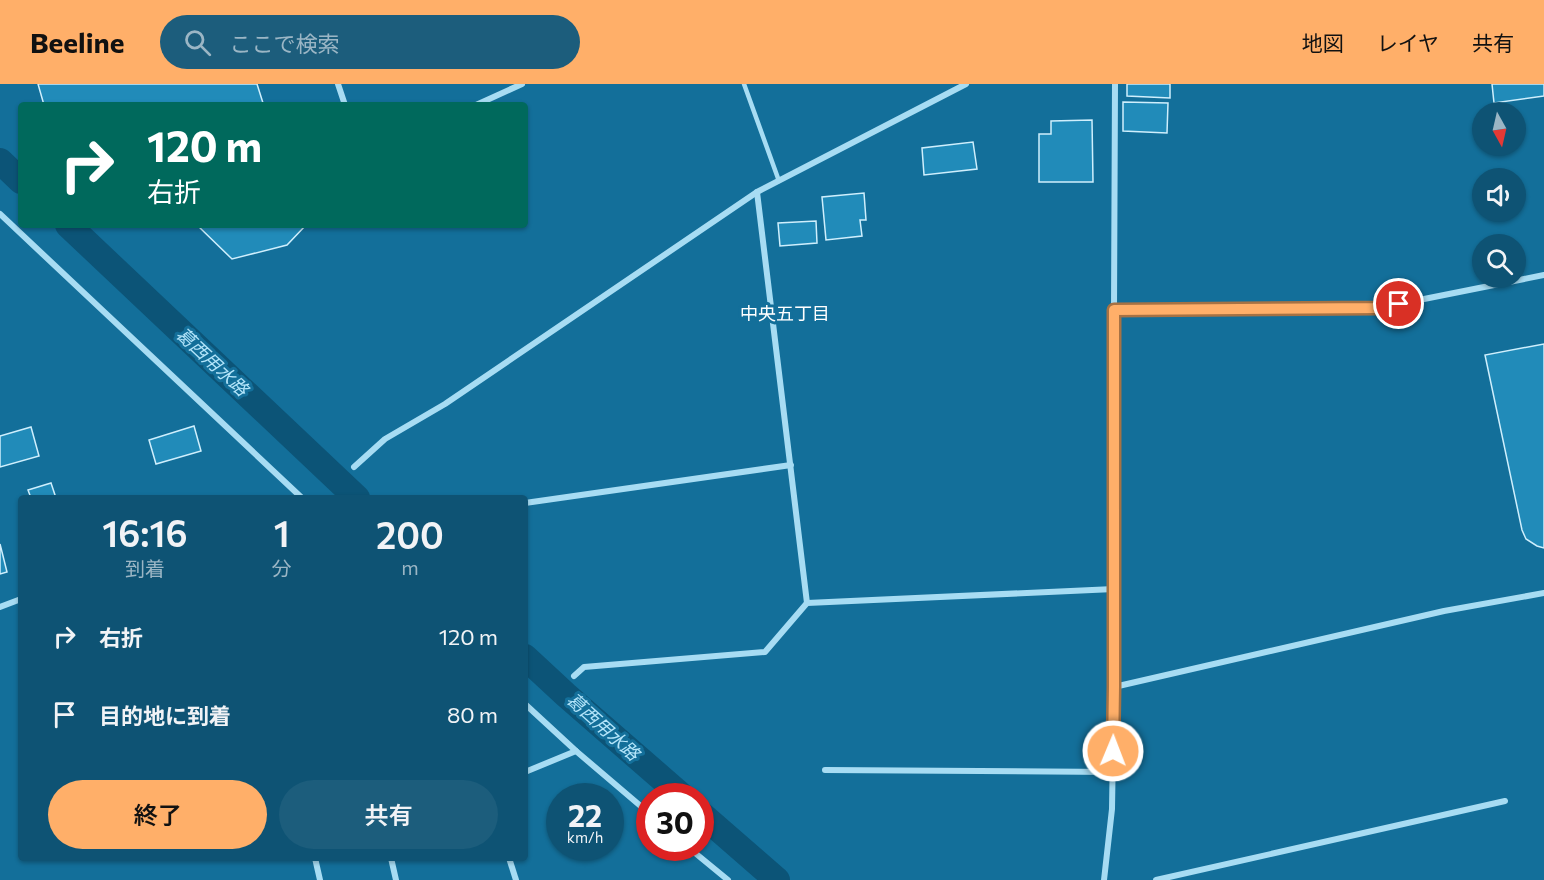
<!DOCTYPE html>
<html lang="ja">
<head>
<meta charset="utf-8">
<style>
	body { margin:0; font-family:Commissioner,"Noto Sans JP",sans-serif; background:#1c5d7c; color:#f1f3f6; height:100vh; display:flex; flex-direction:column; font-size:22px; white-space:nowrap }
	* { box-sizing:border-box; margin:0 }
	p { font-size:20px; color:#9bb6c5 }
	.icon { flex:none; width:33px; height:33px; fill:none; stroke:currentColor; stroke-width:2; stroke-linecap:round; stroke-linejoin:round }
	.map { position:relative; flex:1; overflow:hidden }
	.details { position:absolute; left:18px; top:411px; width:510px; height:366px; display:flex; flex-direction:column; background:#0e5374; border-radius:6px; box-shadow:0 2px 4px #0004 }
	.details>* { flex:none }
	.guide { position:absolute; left:18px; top:18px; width:510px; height:126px; border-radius:6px; box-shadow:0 2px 4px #0004; background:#00695c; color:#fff; overflow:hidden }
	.needle { width:39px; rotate:172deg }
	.controls { position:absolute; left:1472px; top:18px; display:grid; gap:12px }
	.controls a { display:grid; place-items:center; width:54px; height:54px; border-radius:50%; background:#0e5374; box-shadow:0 2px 4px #0004; font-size:30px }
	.speed { position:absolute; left:546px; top:699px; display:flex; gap:12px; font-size:30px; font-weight:700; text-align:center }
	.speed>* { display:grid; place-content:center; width:78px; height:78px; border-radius:50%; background:#0e5374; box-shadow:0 2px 4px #0004; line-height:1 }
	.speed small { font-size:15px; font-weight:400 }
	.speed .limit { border:9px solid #d22; background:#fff; color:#111 }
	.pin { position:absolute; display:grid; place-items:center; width:51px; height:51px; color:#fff; margin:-26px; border:3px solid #fff; border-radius:50%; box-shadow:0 2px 6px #0007 }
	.me { position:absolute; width:66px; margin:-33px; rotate:1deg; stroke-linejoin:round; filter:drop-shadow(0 0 4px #0008) }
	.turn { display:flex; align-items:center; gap:21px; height:126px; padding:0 30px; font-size:27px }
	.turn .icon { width:78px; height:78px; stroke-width:2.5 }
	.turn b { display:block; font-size:42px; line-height:51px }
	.eta { display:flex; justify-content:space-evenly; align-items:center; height:102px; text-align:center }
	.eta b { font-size:36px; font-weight:600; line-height:42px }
	.button { display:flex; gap:12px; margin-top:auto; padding:12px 30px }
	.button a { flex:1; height:69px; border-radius:36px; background:#ffaf69; color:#111; font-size:24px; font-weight:600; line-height:69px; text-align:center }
	.button a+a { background:#1c5d7c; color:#f1f3f6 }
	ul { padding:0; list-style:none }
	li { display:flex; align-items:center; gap:18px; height:78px; padding:0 30px }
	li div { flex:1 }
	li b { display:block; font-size:22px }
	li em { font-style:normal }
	header { display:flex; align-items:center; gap:36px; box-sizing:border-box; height:84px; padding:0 30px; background:#ffaf69; color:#111 }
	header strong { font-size:28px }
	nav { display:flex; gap:33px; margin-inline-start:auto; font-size:21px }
	.search { width:420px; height:54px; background:#1c5d7c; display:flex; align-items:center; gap:15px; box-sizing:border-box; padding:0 21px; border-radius:33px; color:#9bb6c5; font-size:22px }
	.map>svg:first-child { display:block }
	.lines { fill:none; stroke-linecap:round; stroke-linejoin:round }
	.canal { stroke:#0c5477; stroke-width:26 }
	.building { fill:#218bb9; stroke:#cfeffd; stroke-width:1.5 }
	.lane { stroke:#a7dcf3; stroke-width:4.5 }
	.street { stroke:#a7dcf3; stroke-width:6 }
	.route-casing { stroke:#a67244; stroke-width:15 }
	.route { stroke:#ffaf69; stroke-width:10 }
	.labels { text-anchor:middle; stroke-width:6; stroke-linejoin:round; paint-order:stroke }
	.neighbourhood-label { font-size:18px; fill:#fff; stroke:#136f9a }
	.water-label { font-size:18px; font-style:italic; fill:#b4e5fa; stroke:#136f9a }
</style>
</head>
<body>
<header>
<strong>Beeline</strong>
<div class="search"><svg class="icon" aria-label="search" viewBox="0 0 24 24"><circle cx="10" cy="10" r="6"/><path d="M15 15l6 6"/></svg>ここで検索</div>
<nav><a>地図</a><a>レイヤ</a><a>共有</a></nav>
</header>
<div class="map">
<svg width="1544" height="796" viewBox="0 0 1544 796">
	<rect width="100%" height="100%" fill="#136f9a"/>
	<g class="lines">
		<g class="canal">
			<path d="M0,77L21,97"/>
			<path d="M68,141L357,414"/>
			<path d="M525,573L566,611L682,712"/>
			<path d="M700,729L777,796"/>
		</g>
	</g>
	<g class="building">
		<path d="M38,0H257L263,19L255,21H44Z"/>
		<path d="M1127,0H1170V14L1127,12Z"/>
		<path d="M1492,0H1544V12L1494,19Z"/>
		<path d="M1123,18L1168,19L1167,49L1123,47Z"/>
		<path d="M1092,36L1093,98H1039V50H1051V37Z"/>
		<path d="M973,58L977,85L924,91L922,64Z"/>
		<path d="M864,109L866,136H860L862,152L826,156L822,113Z"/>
		<path d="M816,137L817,159L780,162L778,139Z"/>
		<path d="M197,141H306L287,161L232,175Z"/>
		<path d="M1544,260V464L1537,462L1526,455L1522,446L1485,271Z"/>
		<path d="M194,342L201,367L156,380L149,356Z"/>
		<path d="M31,343L39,372L0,383V352Z"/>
		<path d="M51,399L56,414H31L28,406Z"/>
		<path d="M0,460L7,488L0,490Z"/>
	</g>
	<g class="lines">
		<path class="lane" d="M744,0L779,97"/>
		<g class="street">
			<path d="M338,0L345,21"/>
			<path d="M476,21L522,0"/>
			<path d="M757,108L807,519"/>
			<path d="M0,130L302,414"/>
			<path d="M1114,226L1379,224L1544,191"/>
			<path d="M354,383L385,355L445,320L757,108L966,0"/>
			<path d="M525,419L791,381"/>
			<path d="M0,523L21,515"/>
			<path d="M574,592L584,583L765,568L807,519L1114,505"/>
			<path d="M1114,603L1444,527L1544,509"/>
			<path d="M525,620L576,667L650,730"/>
			<path d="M825,686L1113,688"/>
			<path d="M525,688L576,667"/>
			<path d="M689,764L728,796"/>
			<path d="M315,774L320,796"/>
			<path d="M391,774L396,796"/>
			<path d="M509,774L516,796"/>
			<path d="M1104,796L1112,725L1114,603V226L1115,0"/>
			<path d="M1156,796L1505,717"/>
		</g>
	</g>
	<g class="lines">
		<g class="route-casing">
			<path id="route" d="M1113,667L1114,603V226L1379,224L1399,220"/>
		</g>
		<use href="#route" class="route"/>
	</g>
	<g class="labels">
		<g class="neighbourhood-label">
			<text x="785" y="236">中央五丁目</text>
		</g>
		<g class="water-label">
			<text transform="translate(212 278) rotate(43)" y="6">葛西用水路</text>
			<text transform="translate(603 643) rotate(42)" y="6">葛西用水路</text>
		</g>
	</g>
</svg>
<div class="controls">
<a><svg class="needle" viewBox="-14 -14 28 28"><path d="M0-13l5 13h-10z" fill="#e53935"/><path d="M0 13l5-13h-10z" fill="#9bb6c5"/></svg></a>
<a><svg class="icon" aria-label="sound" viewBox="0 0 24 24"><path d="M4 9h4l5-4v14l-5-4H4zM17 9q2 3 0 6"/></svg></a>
<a><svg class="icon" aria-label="search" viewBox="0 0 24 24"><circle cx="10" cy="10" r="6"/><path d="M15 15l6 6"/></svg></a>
</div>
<div class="speed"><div>22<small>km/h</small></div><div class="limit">30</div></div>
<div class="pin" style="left:1399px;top:220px;background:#d93025"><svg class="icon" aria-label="arrive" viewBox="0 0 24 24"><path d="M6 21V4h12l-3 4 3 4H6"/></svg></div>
<svg class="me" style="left:1113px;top:667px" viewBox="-20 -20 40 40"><circle r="17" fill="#ffaf69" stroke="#fff" stroke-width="3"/><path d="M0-11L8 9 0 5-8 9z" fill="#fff"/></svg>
<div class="guide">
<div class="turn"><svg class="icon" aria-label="right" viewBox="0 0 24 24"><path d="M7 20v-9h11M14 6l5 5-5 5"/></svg><div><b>120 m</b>右折</div></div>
</div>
<section class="details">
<div class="eta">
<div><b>16:16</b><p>到着</p></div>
<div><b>1</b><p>分</p></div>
<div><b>200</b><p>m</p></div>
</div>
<ul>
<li><svg class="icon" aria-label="right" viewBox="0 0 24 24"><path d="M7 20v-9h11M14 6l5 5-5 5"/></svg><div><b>右折</b></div><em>120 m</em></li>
<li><svg class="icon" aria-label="arrive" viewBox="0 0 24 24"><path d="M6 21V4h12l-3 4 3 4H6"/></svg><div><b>目的地に到着</b></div><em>80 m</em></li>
</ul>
<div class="button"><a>終了</a><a>共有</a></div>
</section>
</div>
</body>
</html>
